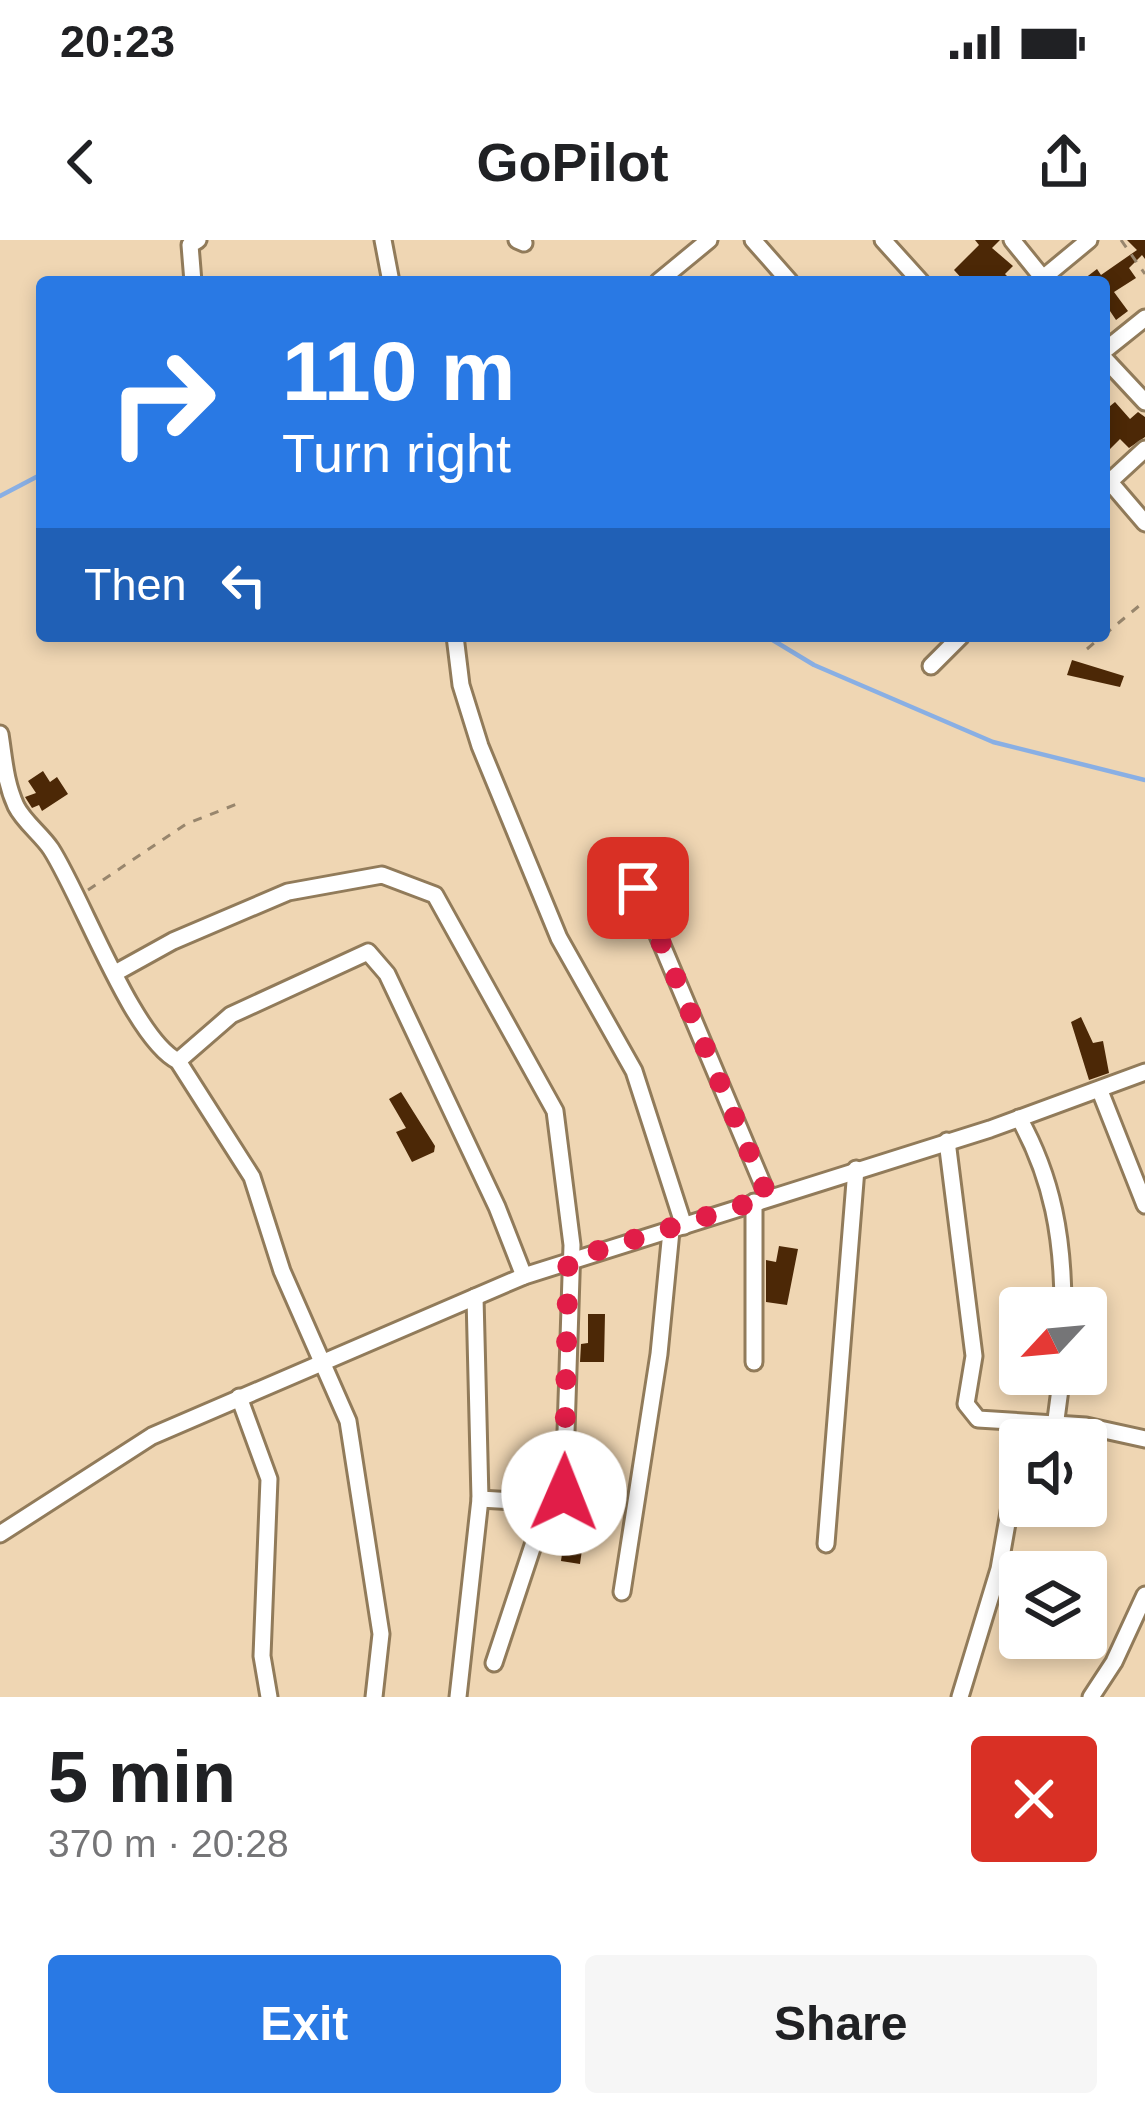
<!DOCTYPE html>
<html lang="en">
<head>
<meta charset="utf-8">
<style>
	body { margin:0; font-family:Helvetica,sans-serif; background:#f6f6f6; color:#202124; height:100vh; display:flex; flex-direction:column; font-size:45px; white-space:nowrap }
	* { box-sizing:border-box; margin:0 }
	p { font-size:39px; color:#757577 }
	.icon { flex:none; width:66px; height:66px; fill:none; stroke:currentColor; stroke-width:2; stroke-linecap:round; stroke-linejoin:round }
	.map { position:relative; height:1457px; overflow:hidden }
	.sheet { display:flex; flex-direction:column; background:#fff; flex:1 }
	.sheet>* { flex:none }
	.hud { position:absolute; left:36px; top:36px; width:1074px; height:366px; border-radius:12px; box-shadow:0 6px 18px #0003; background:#2979e4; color:#fff; overflow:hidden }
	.needle { width:78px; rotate:244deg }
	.fabs { position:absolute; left:999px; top:1047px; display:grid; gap:24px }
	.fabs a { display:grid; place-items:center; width:108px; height:108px; border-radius:12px; background:#fff; box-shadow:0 6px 18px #0003; font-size:60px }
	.pin { position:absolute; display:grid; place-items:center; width:102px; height:102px; color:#fff; margin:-51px; border-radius:24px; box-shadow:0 6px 18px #0006 }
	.me { position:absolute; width:132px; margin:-66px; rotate:1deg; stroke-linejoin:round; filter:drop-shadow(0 0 9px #0008) }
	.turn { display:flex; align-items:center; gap:42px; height:252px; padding:0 48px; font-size:54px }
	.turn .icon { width:156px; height:156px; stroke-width:2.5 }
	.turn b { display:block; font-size:84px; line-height:102px }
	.then { display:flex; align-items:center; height:114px; padding:0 48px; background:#0003; gap:24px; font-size:45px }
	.round { display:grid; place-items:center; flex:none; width:126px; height:126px; border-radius:12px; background:#f6f6f6 }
	.overview { display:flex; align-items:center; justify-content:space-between; height:204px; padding:0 48px }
	h1 { font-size:72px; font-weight:600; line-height:90px }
	.button { display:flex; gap:24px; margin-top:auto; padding:24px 48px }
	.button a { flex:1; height:138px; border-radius:12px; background:#2979e4; color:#fff; font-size:48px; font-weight:600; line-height:138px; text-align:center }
	.button a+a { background:#f6f6f6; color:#202124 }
	.status { display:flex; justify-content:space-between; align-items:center; height:84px; padding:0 60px; background:#fff; direction:ltr }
	.status svg { height:33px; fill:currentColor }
	header { display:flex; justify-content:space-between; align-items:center; height:156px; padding:0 48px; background:#fff; font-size:54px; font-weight:600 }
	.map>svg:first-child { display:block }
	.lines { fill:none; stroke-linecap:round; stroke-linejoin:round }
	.stream { stroke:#89afe4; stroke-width:4.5 }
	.building { fill:#4c2806 }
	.minor-casing { stroke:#917b5a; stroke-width:21 }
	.path { stroke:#98866d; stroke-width:3; stroke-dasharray:9 9; stroke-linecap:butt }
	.minor { stroke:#fff; stroke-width:15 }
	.route { stroke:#e11d48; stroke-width:21; stroke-dasharray:0 37.8 }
</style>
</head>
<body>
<div class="status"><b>20:23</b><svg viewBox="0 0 49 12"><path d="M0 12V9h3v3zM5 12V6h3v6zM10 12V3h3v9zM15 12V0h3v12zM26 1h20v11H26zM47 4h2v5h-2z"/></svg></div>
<header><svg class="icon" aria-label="back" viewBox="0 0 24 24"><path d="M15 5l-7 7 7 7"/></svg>GoPilot<svg class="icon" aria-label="share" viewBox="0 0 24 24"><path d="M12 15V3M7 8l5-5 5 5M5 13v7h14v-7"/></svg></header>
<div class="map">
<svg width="1145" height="1457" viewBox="0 0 1145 1457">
	<rect width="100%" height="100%" fill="#efd6b3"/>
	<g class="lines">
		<g class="stream">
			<path d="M0,256L42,234"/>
			<path d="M766,396L814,425L993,502L1145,540"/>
		</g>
	</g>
	<g class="building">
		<path d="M975,0H1000L992,8L1013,26L1005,34L1013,42H965L954,30L979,5Z"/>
		<path d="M1127,0H1145V19L1142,15L1129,28L1136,38L1114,52L1128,71L1116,80L1104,62V42H1080L1097,29L1101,35L1137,10Z"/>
		<path d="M1115,162L1130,179L1138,172L1145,177V197L1129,208L1120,199L1110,209L1104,203V171Z"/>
		<path d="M1072,420L1124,436L1120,447L1067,435Z"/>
		<path d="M43,531L50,542L57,537L68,554L42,571L39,565L32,568L25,557L36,553L28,541Z"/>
		<path d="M1081,777L1093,803L1103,801L1109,833L1089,840L1071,782Z"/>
		<path d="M401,852L435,906L434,912L412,922L396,892L406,888L389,859Z"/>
		<path d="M779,1006L798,1009L787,1065L766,1062V1020L776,1022Z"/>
		<path d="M588,1074H605L604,1122H580L581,1104L588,1103Z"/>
		<path d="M566,1285L585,1288L580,1324L561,1321Z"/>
	</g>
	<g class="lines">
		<g class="minor-casing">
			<g id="minor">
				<path d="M383,0L391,42"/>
				<path d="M517,0L524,3"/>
				<path d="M753,0L790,42"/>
				<path d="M883,0L921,42"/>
				<path d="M1012,0L1046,42"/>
				<path d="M1043,38L1089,0"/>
				<path d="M193,42L190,5L198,0"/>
				<path d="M658,42L709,0"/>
				<path d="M1104,111L1145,78"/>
				<path d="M1104,118L1145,162"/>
				<path d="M1104,235L1145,283"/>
				<path d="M1106,245L1145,209"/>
				<path d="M455,396L461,445L480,506L559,698L634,831L684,986"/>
				<path d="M931,426L961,396"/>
				<path d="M0,494C4,519 5,542 16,566C24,582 41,594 51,609C82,657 133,799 178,821L252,937L282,1031L348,1181L381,1394L374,1457"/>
				<path d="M638,648L768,957"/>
				<path d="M117,732L173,701L288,652L382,635L435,655L555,871L572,1005L564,1254L547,1263L480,1259"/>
				<path d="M178,821L231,775L368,712L387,734L497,967L524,1036"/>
				<path d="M1100,851L1145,965"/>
				<path d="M1019,878C1053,939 1063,999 1063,1068"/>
				<path d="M947,901L974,1116L966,1164L978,1179L1086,1186L1145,1199"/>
				<path d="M754,1122V962"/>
				<path d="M239,1157L269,1239L262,1416L269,1457"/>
				<path d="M1055,1187L1062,1134"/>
				<path d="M0,1294L152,1196L524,1036L990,889L1145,832"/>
				<path d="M826,1304L856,929"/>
				<path d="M622,1352L659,1114L671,991"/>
				<path d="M494,1423L547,1263"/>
				<path d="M458,1457L480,1259L475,1057"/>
				<path d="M960,1457L999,1329L1020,1209"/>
				<path d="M1091,1457L1114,1422L1145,1355"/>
			</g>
		</g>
		<g class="path">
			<path d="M1121,0L1145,34"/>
			<path d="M1104,395L1145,361"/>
			<path d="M1087,409L1101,397"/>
			<path d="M88,650L186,584L237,564"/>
		</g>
		<use href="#minor" class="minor"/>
	</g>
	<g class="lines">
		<path class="route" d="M564,1253L568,1020L768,957L638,648"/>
	</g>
</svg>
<div class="fabs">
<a><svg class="needle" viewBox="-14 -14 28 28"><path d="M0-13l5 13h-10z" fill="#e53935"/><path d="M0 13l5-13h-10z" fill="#757577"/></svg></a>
<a><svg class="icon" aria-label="sound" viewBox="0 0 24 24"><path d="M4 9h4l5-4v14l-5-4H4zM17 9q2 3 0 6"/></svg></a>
<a><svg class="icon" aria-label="layers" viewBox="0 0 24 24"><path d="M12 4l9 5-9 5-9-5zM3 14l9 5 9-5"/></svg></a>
</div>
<div class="pin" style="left:638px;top:648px;background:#d93025"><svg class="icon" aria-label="arrive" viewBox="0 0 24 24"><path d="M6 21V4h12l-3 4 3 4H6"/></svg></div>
<svg class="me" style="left:564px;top:1253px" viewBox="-20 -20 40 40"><circle r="19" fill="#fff"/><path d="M0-13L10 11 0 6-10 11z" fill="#e11d48"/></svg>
<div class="hud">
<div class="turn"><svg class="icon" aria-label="right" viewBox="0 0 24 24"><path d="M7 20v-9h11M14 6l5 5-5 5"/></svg><div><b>110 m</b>Turn right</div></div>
<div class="then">Then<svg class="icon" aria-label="left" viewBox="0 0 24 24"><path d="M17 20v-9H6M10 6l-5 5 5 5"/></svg></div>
</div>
</div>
<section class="sheet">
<div class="overview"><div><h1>5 min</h1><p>370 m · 20:28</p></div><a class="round" style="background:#d93025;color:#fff"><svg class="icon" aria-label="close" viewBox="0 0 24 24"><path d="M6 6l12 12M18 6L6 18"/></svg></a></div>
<div class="button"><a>Exit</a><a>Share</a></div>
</section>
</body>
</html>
